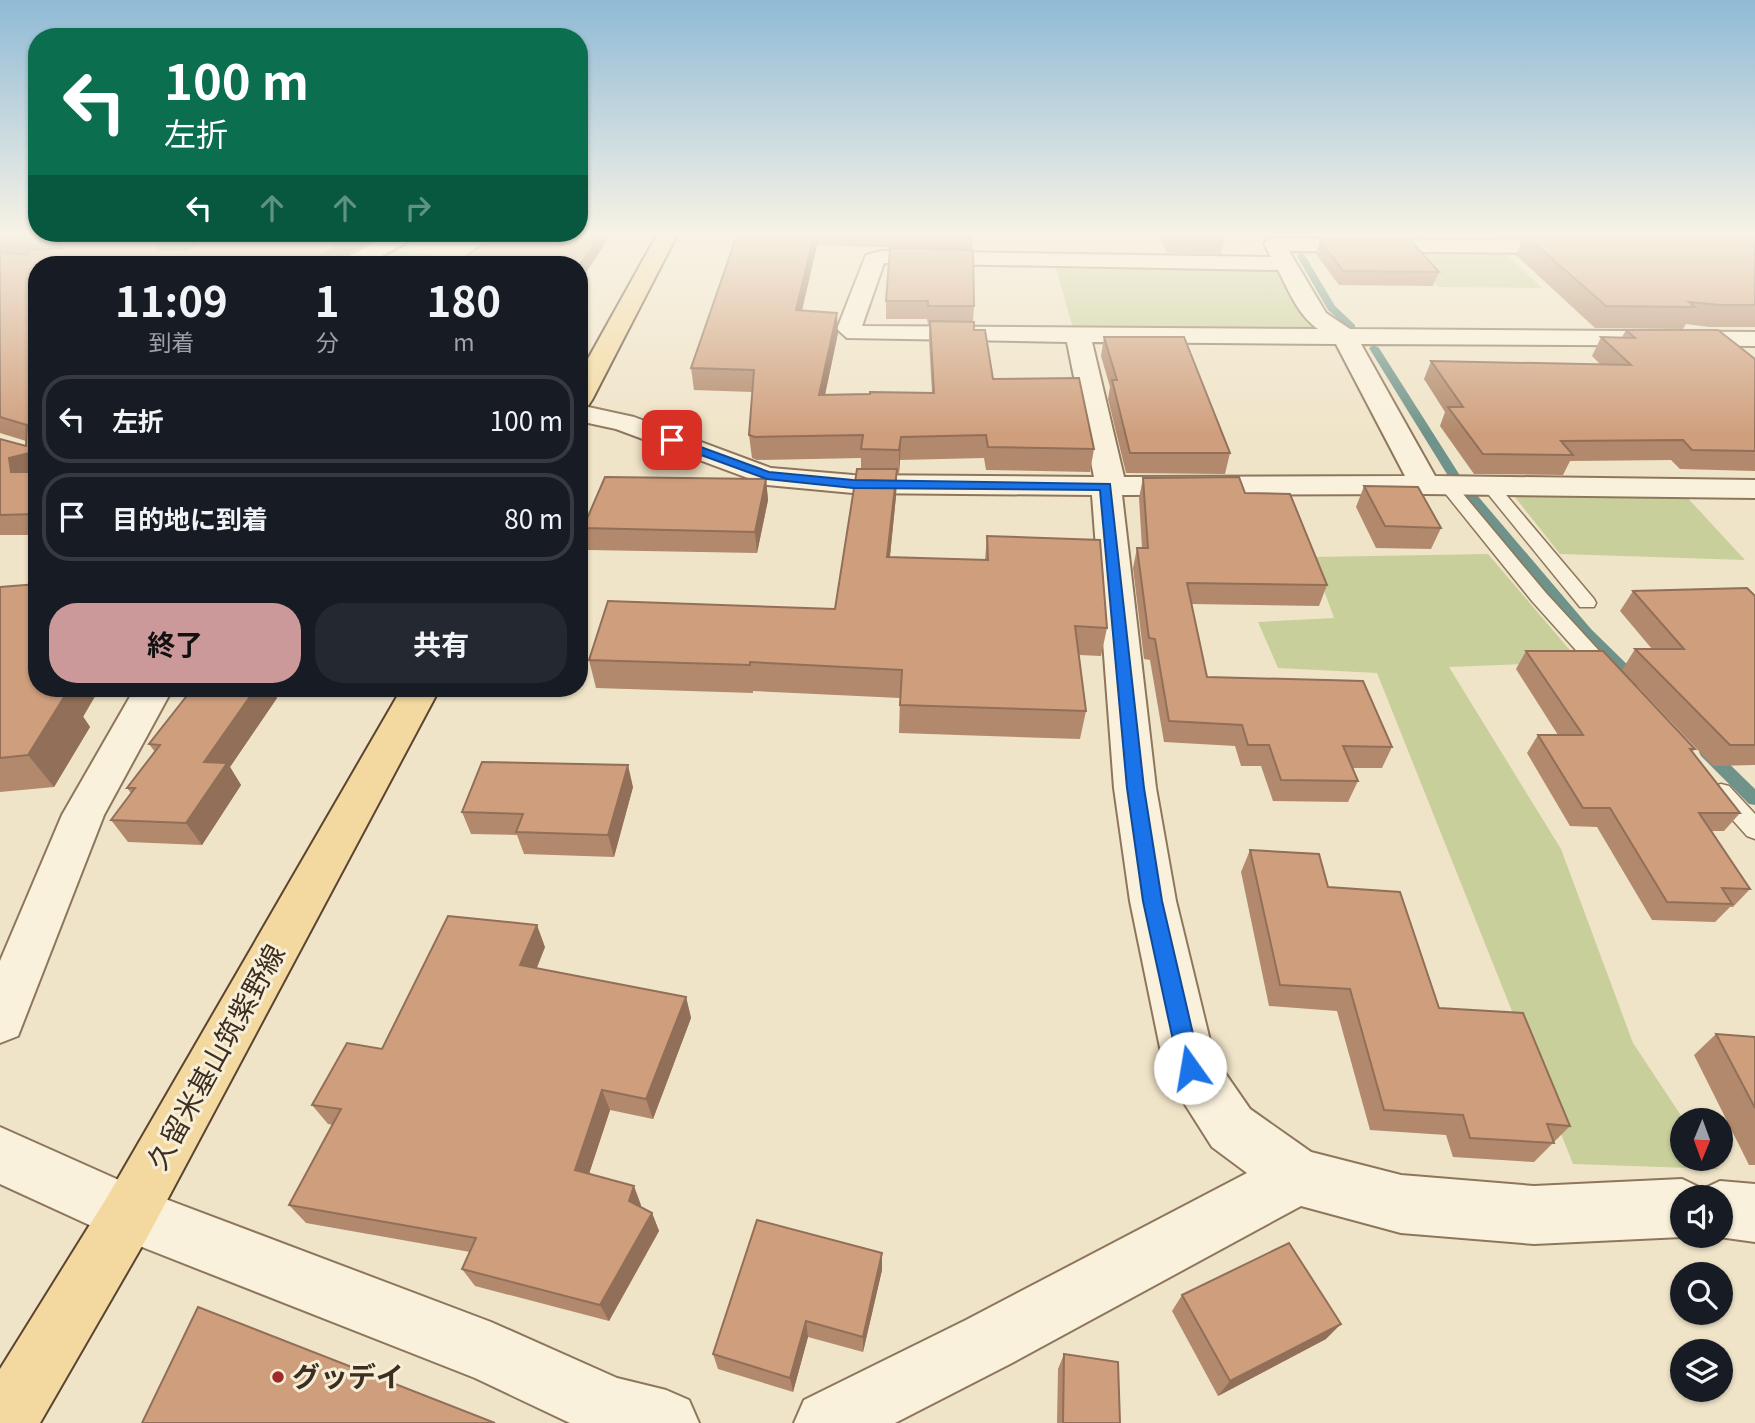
<!DOCTYPE html>
<html lang="ja">
<head>
<meta charset="utf-8">
<style>
	body { margin:0; font-family:Georgia,"Noto Sans JP",serif; background:#242831; color:#f1f3f6; height:100vh; display:flex; flex-direction:column; font-size:26px; white-space:nowrap }
	* { box-sizing:border-box; margin:0 }
	p { font-size:23px; color:#9ea1a6 }
	.icon { flex:none; width:38px; height:38px; fill:none; stroke:currentColor; stroke-width:2; stroke-linecap:round; stroke-linejoin:round }
	.map { position:relative; flex:1; overflow:hidden }
	.details { position:absolute; left:28px; top:256px; width:560px; height:441px; display:flex; flex-direction:column; background:#171b24; border-radius:28px; box-shadow:0 2px 5px #0004 }
	.details>* { flex:none }
	.hud { position:absolute; left:28px; top:28px; width:560px; height:214px; border-radius:28px; box-shadow:0 2px 5px #0004; background:#0b6e4f; color:#fff; overflow:hidden }
	.needle { width:46px; rotate:181deg }
	.tools { position:absolute; left:1670px; top:1108px; display:grid; gap:14px }
	.tools a { display:grid; place-items:center; width:63px; height:63px; border-radius:50%; background:#171b24; box-shadow:0 2px 5px #0004; font-size:35px }
	.pin { position:absolute; display:grid; place-items:center; width:60px; height:60px; color:#fff; margin:-30px; border-radius:14px; box-shadow:0 4px 10px #0006 }
	.me { position:absolute; width:77px; margin:-38px; rotate:347deg; stroke-linejoin:round; filter:drop-shadow(0 0 5px #0008) }
	.turn { display:flex; align-items:center; gap:24px; height:147px; padding:0 21px; font-size:32px }
	.turn .icon { width:91px; height:91px; stroke-width:2.5 }
	.turn b { display:block; font-size:49px; line-height:60px }
	.lanes { display:flex; align-items:center; height:66px; padding:0 21px; background:#0003; justify-content:center; gap:35px; direction:ltr }
	.lanes .off { opacity:.35 }
	.eta { display:flex; justify-content:space-evenly; align-items:center; height:119px; text-align:center }
	.eta b { font-size:42px; font-weight:700; line-height:49px }
	.action { display:flex; gap:14px; margin-top:auto; padding:14px 21px }
	.action a { flex:1; height:80px; border-radius:28px; background:#cc999b; color:#111; font-size:28px; font-weight:700; line-height:80px; text-align:center }
	.action a+a { background:#242831; color:#f1f3f6 }
	ul { padding:0; list-style:none }
	li { display:flex; align-items:center; gap:21px; height:88px; margin:0 14px 10px; padding:0 7px; border:4px solid #363941; border-radius:28px }
	li div { flex:1 }
	li b { display:block; font-size:26px }
	li em { font-style:normal }
	.map>svg:first-child { display:block }
	.green { fill:#c9cf9b }
	.lines { fill:none; stroke-linecap:round; stroke-linejoin:round }
	.stream { fill:#6f938a; fill-rule:evenodd }
	.lane-casing { stroke:#8d765c; stroke-width:3 }
	.street-casing { stroke:#8d765c; stroke-width:4 }
	.primary-casing { stroke:#5b4430; stroke-width:4 }
	.lane { fill:#faf1dc; fill-rule:evenodd }
	.street { fill:#faf1dc; fill-rule:evenodd }
	.primary { fill:#f3d9a0; fill-rule:evenodd }
	.wall { fill:#b2896c }
	.shaded-wall { fill:#916f58 }
	.building { fill:#cf9f7d; stroke:#916f58; stroke-width:2 }
	.route { fill:#1a73e8; stroke:#114b97; stroke-width:2 }
	.poi-dot { fill:#9e2a2b; stroke:#f7eed8; stroke-width:2.5 }
	.labels { text-anchor:middle; stroke-width:6; stroke-linejoin:round; paint-order:stroke }
	.near-street-label { font-size:28px; fill:#3d2e20; stroke:#f7eed8 }
	.near-poi-label { font-size:28px; font-weight:bold; fill:#3d2e20; stroke:#f7eed8; text-anchor:start }
</style>
</head>
<body>
<div class="map">
<svg width="1755" height="1423" viewBox="0 0 1755 1423">
	<rect width="100%" height="100%" fill="#f0e4c8"/>
	<g class="green">
		<path d="M389,250L450,256L438,264H361Z"/>
		<path d="M1407,251L1504,252L1542,288L1438,287Z"/>
		<path d="M1056,268L1269,270L1277,272C1287,294 1296,311 1315,326L1308,330L1073,328Z"/>
		<path d="M1511,492L1684,494L1745,560L1560,554Z"/>
		<path d="M1488,554L1580,662L1449,667L1561,849L1633,1043L1684,1120H1682V1158L1710,1159L1718,1169L1573,1164L1377,673L1278,668L1258,622L1334,618L1312,557Z"/>
	</g>
	<g class="lines">
		<g class="stream">
			<path d="M1283,235H1292L1293,237L1289,240Z"/>
			<path d="M401,243L408,245L372,264H362Z"/>
			<path d="M1298,254H1304L1335,306L1355,325V329H1349L1328,310L1297,256Z"/>
			<path d="M1374,345L1379,348L1459,474L1591,629L1641,678L1644,682L1641,686H1631L1581,635L1450,479L1369,348Z"/>
			<path d="M1707,746L1713,748L1755,789V805L1749,804L1701,756L1699,752L1701,748Z"/>
		</g>
		<g class="lane-casing">
			<g id="lane">
				<path d="M1447,480L1453,482L1546,593L1614,667L1617,672L1614,677H1600L1532,601L1441,488L1439,485L1441,482Z"/>
				<path d="M1490,481L1496,483L1594,599L1596,603L1594,607H1580L1484,489L1482,486Z"/>
				<path d="M1721,784L1729,786L1755,814V839L1747,836L1713,798L1710,792L1713,786Z"/>
			</g>
		</g>
		<g class="street-casing">
			<g id="street">
				<path d="M390,235H415L412,239L367,264H340L343,259Z"/>
				<path d="M1274,238L1571,241L1578,243L1581,247L1578,251L1571,253L1289,251L1326,313L1350,329L1755,332V346L1361,344L1435,476L1755,480V498L1425,494L1122,495L1156,788L1176,901L1214,1057L1250,1109L1311,1152L1401,1175L1534,1186L1682,1179L1703,1189L1720,1181L1755,1184V1242L1712,1236H1720V1197H1682V1236H1685L1682,1237L1534,1244L1401,1233L1301,1206L1010,1364L895,1423H794L804,1400L966,1320L1247,1173L1212,1147L1172,1084L1164,1067L1130,901L1114,788L1092,495L853,493L767,485L616,429L579,421V405L634,417L771,468L853,475L1094,477L1067,342L847,338L837,329L866,255L881,251L1271,257L1264,244L1267,240ZM884,263L1278,270C1289,291 1298,315 1318,329L862,326ZM1092,342L1336,344L1405,476L1124,477Z"/>
				<path d="M135,688H173L104,815L18,1036L0,1043V961L62,815Z"/>
				<path d="M0,1127L139,1189L491,1322L617,1378L666,1390L689,1400L699,1423H570L475,1378L109,1234L0,1184Z"/>
			</g>
		</g>
		<g class="primary-casing">
			<g id="primary">
				<path d="M657,235H677L592,400L588,406L579,408V375Z"/>
				<path d="M402,688H440L149,1234L40,1423H0V1369L109,1194Z"/>
			</g>
		</g>
		<use href="#lane" class="lane"/>
		<use href="#street" class="street"/>
		<use href="#primary" class="primary"/>
	</g>
	<g class="wall">
		<path d="M0,235H214L184,249L342,257L339,264H37V535H0V439L26,446V441L0,433V252L27,255L28,254L0,252Z"/>
		<path d="M737,235H973L972,250L817,245L802,311L838,333L825,395L932,393L929,342V324H928L927,319H886V301L890,248L974,306L973,322L974,330L993,379L1094,449L1090,472L986,470L984,458L900,460L899,473H897L896,496L890,557L985,560L987,536L1107,628L1101,656L1079,655L1086,711L1080,739L899,733L900,698L753,691V693L596,688L589,660L835,609L861,469V458L757,460L752,458L749,435L752,392L694,390L691,368Z"/>
		<path d="M1159,235H1220L1224,241L1221,254L1167,253Z"/>
		<path d="M1302,235H1390L1389,236Z"/>
		<path d="M1494,235H1755V327H1709L1686,324L1683,329L1595,328L1516,255L1523,238L1496,237Z"/>
		<path d="M1320,240L1439,272L1433,286L1339,285L1316,254Z"/>
		<path d="M1626,330L1755,359V471L1680,469L1671,460L1570,461L1563,475L1474,474L1440,426L1445,412L1424,379L1431,361L1601,365L1592,356L1601,337H1622Z"/>
		<path d="M1104,337L1230,453L1225,474L1126,473L1108,399L1110,387L1101,356Z"/>
		<path d="M1143,478L1245,493L1327,585L1319,606L1191,604L1207,677L1392,747L1382,768H1352L1358,781L1348,802L1273,801L1261,766H1241L1235,746L1164,742L1150,660L1144,659L1133,568L1137,548H1142L1139,498Z"/>
		<path d="M766,479L768,500L757,553L588,550L583,528Z"/>
		<path d="M1364,486L1441,528L1431,549L1376,548L1356,507Z"/>
		<path d="M0,587L90,727L54,787L0,792Z"/>
		<path d="M1633,591L1755,596V765L1713,766L1622,670L1635,649H1652L1620,611Z"/>
		<path d="M1526,651L1695,749L1692,752L1740,813L1724,831H1712L1750,889L1733,907H1730L1715,922L1652,920L1597,827L1570,826L1527,753L1538,735H1558L1516,669Z"/>
		<path d="M193,688H271L277,698L230,767L241,785L202,845L128,842L111,820L131,793L127,788L155,752L149,744Z"/>
		<path d="M633,787L614,857L524,854L517,835L471,834L462,812Z"/>
		<path d="M1250,850L1328,887L1439,1008L1570,1126L1534,1162L1453,1157L1446,1135L1370,1130L1337,1011L1269,1006L1241,872Z"/>
		<path d="M545,947L537,968L686,997L691,1018L653,1119L610,1110L589,1174L641,1205L640,1207L652,1213L659,1231L609,1321L475,1286L462,1269L470,1252L306,1223L289,1205L333,1125L328,1124L312,1105L382,1049Z"/>
		<path d="M1716,1034L1755,1037V1165H1749L1694,1055Z"/>
		<path d="M882,1270L863,1352L808,1337L793,1392L718,1369L713,1354Z"/>
		<path d="M1182,1295L1326,1339L1218,1396L1172,1311Z"/>
		<path d="M1064,1354L1120,1423H1057L1058,1369Z"/>
	</g>
	<g class="shaded-wall">
		<path d="M172,235H214L169,257L157,248L161,240Z"/>
		<path d="M346,235H385L342,257L339,264H305L336,240Z"/>
		<path d="M600,235H611L579,283V266Z"/>
		<path d="M814,235H816L817,245L797,331L796,310Z"/>
		<path d="M837,313L838,333L820,418L819,395Z"/>
		<path d="M901,437L900,460L899,473V450Z"/>
		<path d="M37,451V474L11,472L9,458Z"/>
		<path d="M897,469L896,496L887,585V557Z"/>
		<path d="M766,479L768,500L757,553L755,532Z"/>
		<path d="M57,688H100L83,717L90,727L54,787L28,755L52,695Z"/>
		<path d="M256,688H271L277,698L230,767L241,785L202,845L186,823L204,762Z"/>
		<path d="M628,765L633,787L614,857L608,835Z"/>
		<path d="M537,925L545,947L529,986L520,965Z"/>
		<path d="M686,997L691,1018L653,1119L646,1099Z"/>
		<path d="M602,1090L610,1110L584,1189L575,1170Z"/>
		<path d="M634,1186L641,1205L636,1219L629,1201Z"/>
		<path d="M652,1213L659,1231L609,1321L600,1305Z"/>
		<path d="M882,1253V1270L863,1352V1337Z"/>
		<path d="M806,1321L808,1337L793,1392L790,1378Z"/>
		<path d="M1341,1324L1326,1339L1218,1396L1230,1381Z"/>
	</g>
	<g class="building">
		<path d="M0,235H172L161,240L157,248L159,250L188,249L217,235H346L336,240L332,249L305,264H37V451L9,458L11,472H37V514L0,515V439L26,446L27,425L0,417V252L27,255L30,250L63,248L58,240Z"/>
		<path d="M494,235H600L579,266V264H456Z"/>
		<path d="M737,235H814L796,310L837,313L819,395L870,394V392L934,393L930,321L974,322V330H985L993,379L1079,378L1094,449L988,447L986,435L901,437L899,450L861,449L863,435L755,437L749,435L754,370L691,368Z"/>
		<path d="M1167,235H1220L1224,241L1169,240Z"/>
		<path d="M1525,235L1755,236V305H1721L1689,302L1695,307L1606,306Z"/>
		<path d="M1320,240H1410L1439,272L1343,271Z"/>
		<path d="M890,248L973,250L974,306H928V301H886Z"/>
		<path d="M1626,330H1718L1755,359V451L1692,450L1683,440L1561,441L1573,455L1483,454L1448,407H1463L1431,361L1631,365L1601,337L1635,338Z"/>
		<path d="M1104,337H1184L1230,453H1130L1112,380H1117Z"/>
		<path d="M857,469H897L887,557L988,560L987,536L1100,540L1107,628L1075,626L1086,711L900,705L902,670L750,662V665L589,660L608,601L835,609Z"/>
		<path d="M605,477L766,479L755,532L583,528Z"/>
		<path d="M1239,477L1245,493L1290,494L1327,585L1187,583L1207,677L1363,681L1392,747L1343,746L1358,781L1281,780L1269,745H1248L1242,725L1169,721L1155,639L1149,638L1137,548H1148L1143,478Z"/>
		<path d="M1364,486L1418,487L1441,528L1385,526Z"/>
		<path d="M37,584V688H57L52,695L66,694L28,755L0,758V587Z"/>
		<path d="M1747,588L1755,596V745H1730L1635,649H1684L1633,591Z"/>
		<path d="M1526,651H1603L1695,749H1690L1740,813H1699L1750,889L1722,888L1732,904L1667,902L1610,808H1583L1538,735H1583Z"/>
		<path d="M193,688H256L204,762L227,763L186,823L111,820L135,788H127L160,745L149,744Z"/>
		<path d="M482,762L628,765L608,835L516,832L523,814L462,812Z"/>
		<path d="M1250,850L1319,854L1328,887L1400,892L1439,1008L1523,1013L1570,1126L1547,1124L1554,1143L1470,1138L1463,1115L1384,1110L1350,989L1280,985Z"/>
		<path d="M448,916L537,925L520,965L686,997L646,1099L602,1090L575,1170L634,1186L629,1201L652,1213L600,1305L462,1269L476,1238L289,1205L341,1109L312,1105L347,1043L382,1049Z"/>
		<path d="M1716,1034L1755,1037V1108Z"/>
		<path d="M757,1220L882,1253L863,1337L806,1321L790,1378L713,1354Z"/>
		<path d="M1289,1243L1341,1324L1230,1381L1182,1295Z"/>
		<path d="M198,1307L495,1423H142Z"/>
		<path d="M1064,1354L1118,1362L1120,1423H1063Z"/>
	</g>
	<linearGradient id="sky" x2="0" y2="1"><stop stop-color="#8fbad6"/><stop offset="0.54" stop-color="#f8f3e6"/><stop offset="1" stop-color="#f8f3e6" stop-opacity="0"/></linearGradient>
	<rect width="1755" height="434" fill="url(#sky)"/>
	<path class="route" d="M668,438H676L769,472L853,480L1110,484L1144,788L1162,901L1201,1068L1197,1075L1190,1078L1182,1075L1179,1068L1143,901L1127,788L1100,490L853,488L767,479L668,443Z"/>
	<circle class="poi-dot" cx="278" cy="1377" r="7"/>
	<g class="labels">
		<g class="near-street-label">
			<text transform="translate(216 1057) rotate(-61)" y="10">久留米基山筑紫野線</text>
		</g>
		<g class="near-poi-label">
			<text x="292" y="1387">グッデイ</text>
		</g>
	</g>
</svg>
<div class="tools">
<a><svg class="needle" viewBox="-14 -14 28 28"><path d="M0-13l5 13h-10z" fill="#e53935"/><path d="M0 13l5-13h-10z" fill="#9ea1a6"/></svg></a>
<a><svg class="icon" aria-label="sound" viewBox="0 0 24 24"><path d="M4 9h4l5-4v14l-5-4H4zM17 9q2 3 0 6"/></svg></a>
<a><svg class="icon" aria-label="search" viewBox="0 0 24 24"><circle cx="10" cy="10" r="6"/><path d="M15 15l6 6"/></svg></a>
<a><svg class="icon" aria-label="layers" viewBox="0 0 24 24"><path d="M12 4l9 5-9 5-9-5zM3 14l9 5 9-5"/></svg></a>
</div>
<div class="pin" style="left:672px;top:440px;background:#d93025"><svg class="icon" aria-label="arrive" viewBox="0 0 24 24"><path d="M6 21V4h12l-3 4 3 4H6"/></svg></div>
<svg class="me" style="left:1190px;top:1068px" viewBox="-20 -20 40 40"><circle r="19" fill="#fff"/><path d="M0-13L10 11 0 6-10 11z" fill="#1a73e8"/></svg>
<div class="hud">
<div class="turn"><svg class="icon" aria-label="left" viewBox="0 0 24 24"><path d="M17 20v-9H6M10 6l-5 5 5 5"/></svg><div><b>100 m</b>左折</div></div>
<div class="lanes"><svg class="icon" aria-label="left" viewBox="0 0 24 24"><path d="M17 20v-9H6M10 6l-5 5 5 5"/></svg><svg class="icon off" aria-label="ahead" viewBox="0 0 24 24"><path d="M12 20V5M6 11l6-6 6 6"/></svg><svg class="icon off" aria-label="ahead" viewBox="0 0 24 24"><path d="M12 20V5M6 11l6-6 6 6"/></svg><svg class="icon off" aria-label="right" viewBox="0 0 24 24"><path d="M7 20v-9h11M14 6l5 5-5 5"/></svg></div>
</div>
<section class="details">
<div class="eta">
<div><b>11:09</b><p>到着</p></div>
<div><b>1</b><p>分</p></div>
<div><b>180</b><p>m</p></div>
</div>
<ul>
<li><svg class="icon" aria-label="left" viewBox="0 0 24 24"><path d="M17 20v-9H6M10 6l-5 5 5 5"/></svg><div><b>左折</b></div><em>100 m</em></li>
<li><svg class="icon" aria-label="arrive" viewBox="0 0 24 24"><path d="M6 21V4h12l-3 4 3 4H6"/></svg><div><b>目的地に到着</b></div><em>80 m</em></li>
</ul>
<div class="action"><a>終了</a><a>共有</a></div>
</section>
</div>
</body>
</html>
